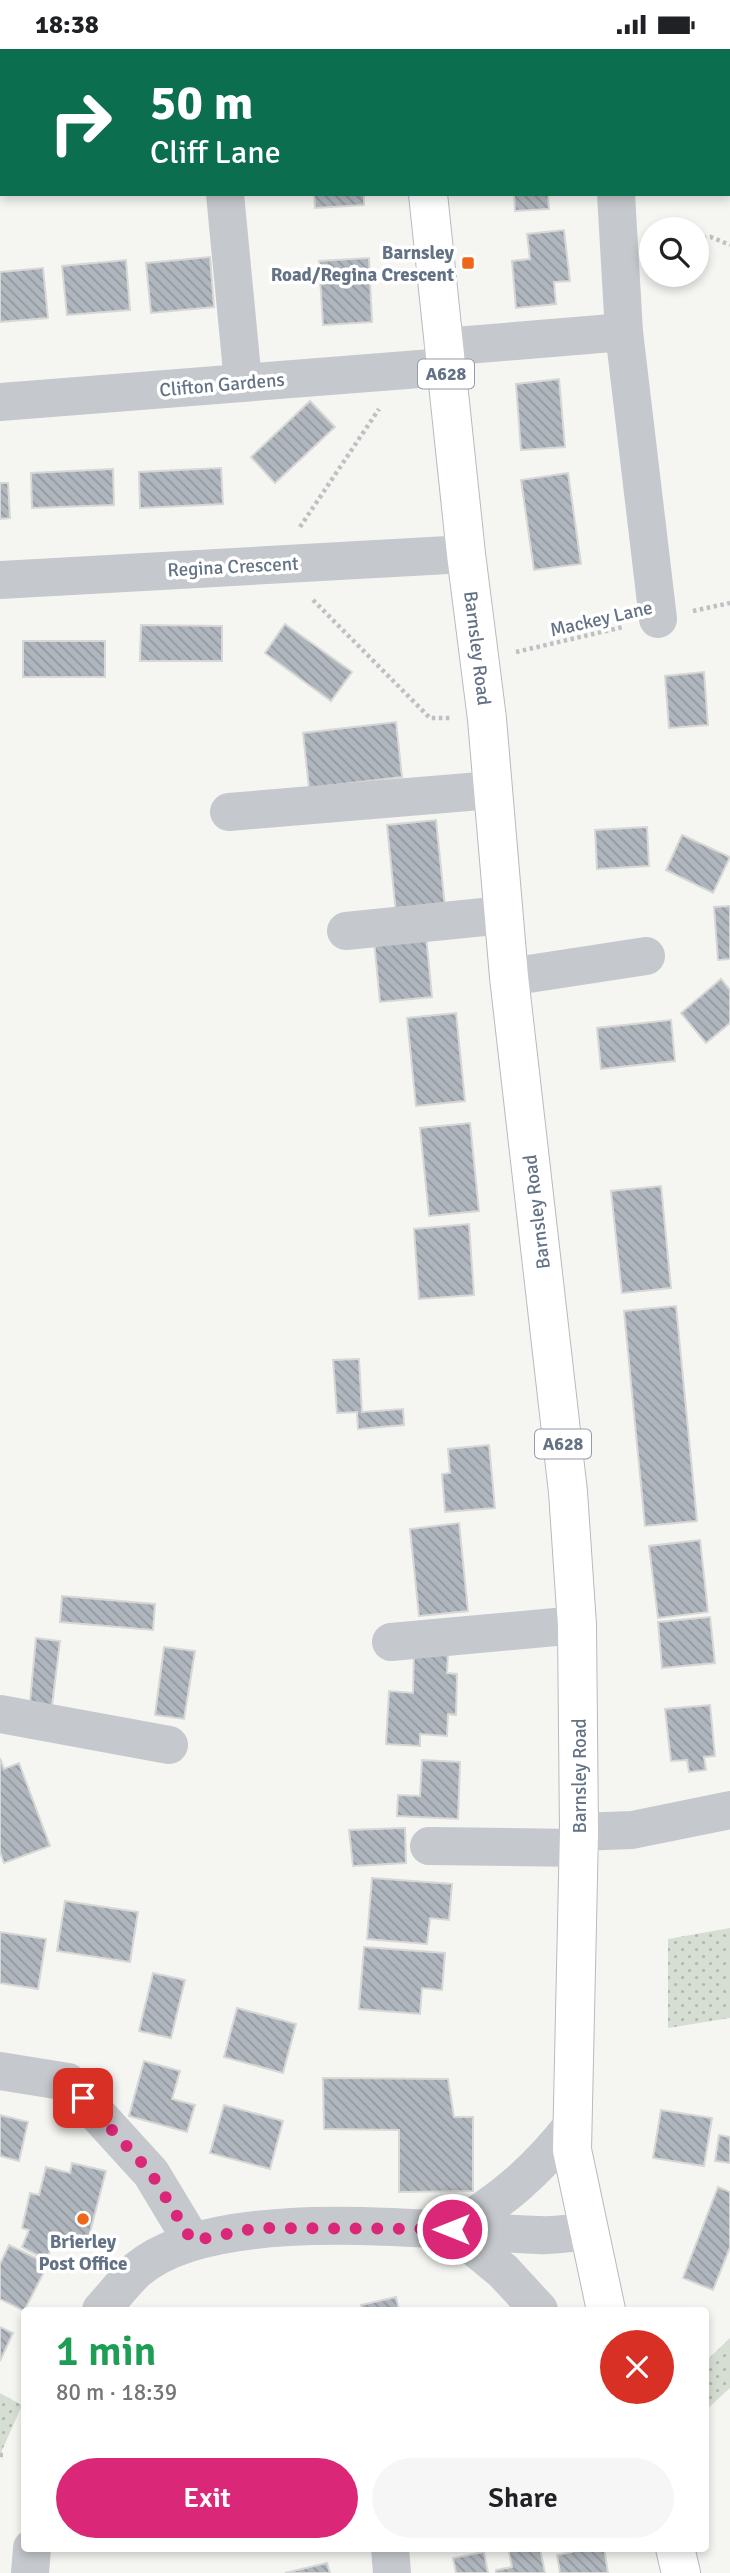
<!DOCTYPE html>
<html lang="en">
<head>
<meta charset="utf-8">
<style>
	body { margin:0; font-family:Signika,sans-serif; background:#f6f6f6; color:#202124; height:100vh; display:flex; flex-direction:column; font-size:26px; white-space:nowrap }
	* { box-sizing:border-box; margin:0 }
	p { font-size:23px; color:#757577 }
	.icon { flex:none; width:38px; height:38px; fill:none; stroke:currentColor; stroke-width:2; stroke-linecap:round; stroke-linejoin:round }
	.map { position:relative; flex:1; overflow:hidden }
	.drawer { position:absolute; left:21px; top:2258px; width:688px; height:245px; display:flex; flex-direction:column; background:#fff; border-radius:7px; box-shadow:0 4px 10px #0003 }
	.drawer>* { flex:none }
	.banner { position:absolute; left:0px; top:0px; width:732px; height:147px; box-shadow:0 4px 10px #0003; background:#0b6e4f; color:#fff; overflow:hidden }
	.buttons { position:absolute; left:639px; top:168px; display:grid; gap:14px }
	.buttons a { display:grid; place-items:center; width:70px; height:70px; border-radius:50%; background:#fff; box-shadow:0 4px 10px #0003; font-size:35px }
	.pin { position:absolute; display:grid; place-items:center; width:60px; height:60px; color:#fff; margin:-30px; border-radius:14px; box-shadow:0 4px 10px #0006 }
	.me { position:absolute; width:77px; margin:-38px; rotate:270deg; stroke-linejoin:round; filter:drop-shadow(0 0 5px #0008) }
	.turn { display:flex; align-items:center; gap:24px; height:147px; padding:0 35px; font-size:32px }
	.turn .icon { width:91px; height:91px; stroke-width:2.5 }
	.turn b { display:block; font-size:49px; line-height:60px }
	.round { display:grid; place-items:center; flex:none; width:74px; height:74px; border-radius:37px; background:#f6f6f6 }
	.head { display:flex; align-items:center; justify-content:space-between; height:119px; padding:0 35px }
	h1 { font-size:42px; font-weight:600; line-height:52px; color:#1e9e55 }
	.button { display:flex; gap:14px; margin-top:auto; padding:14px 35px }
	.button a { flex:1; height:80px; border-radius:42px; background:#db2777; color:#fff; font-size:28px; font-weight:600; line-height:80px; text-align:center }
	.button a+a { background:#f6f6f6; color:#202124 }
	.status { display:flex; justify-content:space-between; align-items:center; height:49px; padding:0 35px; background:#fff; direction:ltr }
	.status svg { height:19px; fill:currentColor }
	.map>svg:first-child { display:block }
	.grass { fill:url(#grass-dots) }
	.building { fill:url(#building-back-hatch); stroke:#d7d7d5; stroke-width:2 }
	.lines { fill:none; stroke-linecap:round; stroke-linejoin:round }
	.highway-casing { stroke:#b7babe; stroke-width:40 }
	.path { stroke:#bfc0c3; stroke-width:4.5; stroke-dasharray:3.5 3.5; stroke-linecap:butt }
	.minor { stroke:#c5c8cc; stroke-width:38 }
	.highway { stroke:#fff; stroke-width:38 }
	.route { stroke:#db2777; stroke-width:12; stroke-dasharray:0 21.6 }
	.poi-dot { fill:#ef6519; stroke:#fff; stroke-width:2.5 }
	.labels { text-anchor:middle; stroke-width:7; stroke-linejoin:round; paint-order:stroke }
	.shield { fill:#fff; stroke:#929caa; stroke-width:2 }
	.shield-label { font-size:18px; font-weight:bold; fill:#637285 }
	.poi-label { font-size:19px; font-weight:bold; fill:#637285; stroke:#fff; text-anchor:end }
	.street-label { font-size:19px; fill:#637285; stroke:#fff }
</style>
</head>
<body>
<div class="status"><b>18:38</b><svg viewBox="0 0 49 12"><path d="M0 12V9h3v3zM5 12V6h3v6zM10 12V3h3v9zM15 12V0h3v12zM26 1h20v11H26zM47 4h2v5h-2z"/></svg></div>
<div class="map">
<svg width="730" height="2524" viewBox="0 0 730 2524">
	<defs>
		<pattern id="grass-dots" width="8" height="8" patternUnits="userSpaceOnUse" patternTransform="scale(1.75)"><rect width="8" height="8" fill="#d6ded3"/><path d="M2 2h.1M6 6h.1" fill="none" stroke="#b1b8b1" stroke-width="1.8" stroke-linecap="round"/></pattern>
		<pattern id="building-back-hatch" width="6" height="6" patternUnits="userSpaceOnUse" patternTransform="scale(1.75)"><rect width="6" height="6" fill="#b0b6bd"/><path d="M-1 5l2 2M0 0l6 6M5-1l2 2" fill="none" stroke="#93989f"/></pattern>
	</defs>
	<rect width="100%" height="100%" fill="#f5f6f2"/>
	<g class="grass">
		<path d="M730,1879V1969L668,1979V1890Z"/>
		<path d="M730,2289V2339L705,2362V2313Z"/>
		<path d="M0,2344L22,2356L0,2406Z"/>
	</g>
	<g class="building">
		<path d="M158,0V2L76,1L89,0Z"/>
		<path d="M194,0H277L194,2Z"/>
		<path d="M314,145H364V156L315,159Z"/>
		<path d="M514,145H548L549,160L515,162Z"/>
		<path d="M564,181L570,232L554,233L556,255L516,259L512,212L530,210L527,185Z"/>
		<path d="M210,208L214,258L151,264L146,214Z"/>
		<path d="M369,209L372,273L323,276L319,212Z"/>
		<path d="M126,211L130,261L67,266L62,217Z"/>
		<path d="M43,219L48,269L0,273V223Z"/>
		<path d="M559,330L565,398L521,401L516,335Z"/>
		<path d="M310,352L335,378L275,434L251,408Z"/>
		<path d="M221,419L223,455L140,459L139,423Z"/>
		<path d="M113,420L114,456L32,459L31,424Z"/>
		<path d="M568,424L581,515L534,521L521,431Z"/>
		<path d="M0,434H8L10,469L0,470Z"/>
		<path d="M285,575L352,623L331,652L265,604Z"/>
		<path d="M141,576L222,577V612H140Z"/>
		<rect x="23" y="592" width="82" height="36"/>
		<path d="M704,623L708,676L669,679L665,627Z"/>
		<path d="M396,673L402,728L309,739L303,684Z"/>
		<path d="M436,771L445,858L396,864L387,776Z"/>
		<path d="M647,778L649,817L597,820L595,781Z"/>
		<path d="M682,786L730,808L713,844L666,821Z"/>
		<path d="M730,857V910L718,911L714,858Z"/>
		<path d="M426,886L432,948L380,953L374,891Z"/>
		<path d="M721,930L730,941V974L706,994L681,964Z"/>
		<path d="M456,964L465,1052L416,1057L407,969Z"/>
		<path d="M671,971L675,1012L601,1020L597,979Z"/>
		<path d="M470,1074L479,1162L429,1167L420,1079Z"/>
		<path d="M661,1137L671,1239L622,1244L611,1142Z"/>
		<path d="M469,1175L474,1246L419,1250L414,1180Z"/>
		<path d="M676,1257L697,1472L645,1477L624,1262Z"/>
		<path d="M359,1310L362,1363L403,1360L404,1376L358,1380L357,1363L337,1364L333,1311Z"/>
		<path d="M489,1396L495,1459L445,1463L442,1425L450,1424L448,1400Z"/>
		<path d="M459,1474L468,1562L419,1567L410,1480Z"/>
		<path d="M700,1491L708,1563L658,1569L649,1497Z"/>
		<path d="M62,1547L155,1555L153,1581L60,1573Z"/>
		<path d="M710,1568L715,1614L662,1619L658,1573Z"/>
		<path d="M36,1589L60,1592L52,1657L30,1653Z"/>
		<path d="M164,1598L195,1602L184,1670L155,1666Z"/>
		<path d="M414,1602L448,1604L447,1624L457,1625L456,1666L448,1665L447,1687L420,1685V1697L386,1695L389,1642L413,1644Z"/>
		<path d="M710,1656L715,1707L704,1708L706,1721L689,1723L687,1711L671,1712L665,1660Z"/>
		<path d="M0,1709L4,1720L19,1714L50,1797L4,1814L0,1803Z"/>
		<path d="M422,1711L460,1713L458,1770L397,1767L398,1746L420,1747Z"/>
		<path d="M405,1779L406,1814L353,1817L349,1781Z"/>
		<path d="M372,1829L452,1835L449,1871L430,1869L427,1895L367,1890Z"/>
		<path d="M65,1852L138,1863L130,1913L57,1902Z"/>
		<path d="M0,1883L46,1890L38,1940L0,1934Z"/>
		<path d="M364,1898L445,1904L442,1941L422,1939L420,1965L359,1960Z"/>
		<path d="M153,1924L185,1931L171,1989L139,1982Z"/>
		<path d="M237,1959L296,1975L283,2024L224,2008Z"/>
		<path d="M144,2012L180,2022L172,2050L195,2056L187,2083L129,2067Z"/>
		<path d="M323,2029L448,2030L454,2068H473V2142L399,2143V2081L324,2080Z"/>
		<path d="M224,2056L283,2072L270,2120L210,2104Z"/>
		<path d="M661,2061L712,2069L704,2117L653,2109Z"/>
		<path d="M0,2066L28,2073L19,2112L0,2107Z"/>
		<path d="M719,2086L730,2088V2114L715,2112Z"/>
		<path d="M72,2114L106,2122L87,2195L57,2187L46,2211L22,2198L29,2181L22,2179L30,2144L39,2146L46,2118L70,2124Z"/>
		<path d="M718,2138L730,2143V2198L713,2241L683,2229Z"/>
		<path d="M9,2196L48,2215L24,2262L0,2250V2215Z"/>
		<path d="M396,2248L399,2261H362L361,2256Z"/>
		<path d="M0,2278L13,2284L0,2312Z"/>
		<path d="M508,2499H540L545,2524H496V2521L512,2518Z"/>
		<path d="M572,2499H604L608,2524H560L557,2506L572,2503Z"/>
		<path d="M484,2503L488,2524H456L453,2509Z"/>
		<path d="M327,2514L330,2524H285Z"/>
	</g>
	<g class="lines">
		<g class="highway-casing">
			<g id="highway">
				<path d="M419,0V2"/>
				<path d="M428,145L466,505L487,670L509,928L568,1443L577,1576L579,1783L572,2101L606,2261"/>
				<path d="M675,2499L681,2524"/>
			</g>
		</g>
		<g class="path">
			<path d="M324,0L326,2"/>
			<path d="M696,190L711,188L730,196"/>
			<path d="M300,478L379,360"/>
			<path d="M313,551L430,669H451"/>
			<path d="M693,562L730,554"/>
			<path d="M516,603L623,578"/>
			<path d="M0,2406H3"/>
		</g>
		<g class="minor">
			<path d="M609,0V2"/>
			<path d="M225,145L243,333"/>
			<path d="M616,145L624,283L658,570"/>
			<path d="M443,298L624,283"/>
			<path d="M0,353L445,318"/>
			<path d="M0,531L466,505"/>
			<path d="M229,763L492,741"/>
			<path d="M346,882L503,866"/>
			<path d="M509,928L646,907"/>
			<path d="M391,1593L577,1576"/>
			<path d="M0,1665L169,1696"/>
			<path d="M579,1783L632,1781L730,1761"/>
			<path d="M429,1797L579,1799"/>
			<path d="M0,2022L68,2033L151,2124L192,2192"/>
			<path d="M101,2261C113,2248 124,2233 137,2221C216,2153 438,2183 539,2186C555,2187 571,2184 587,2182"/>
			<path d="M539,2261L503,2222L452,2180C501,2154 538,2120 572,2077"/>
			<path d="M390,2499L392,2524"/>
			<path d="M30,2524L32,2499"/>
		</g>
		<use href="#highway" class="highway"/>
	</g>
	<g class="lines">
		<path class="route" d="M83,2049L151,2124L192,2192L257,2179L452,2180"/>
	</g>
	<g class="poi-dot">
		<rect x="461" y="207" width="14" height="14" rx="3.5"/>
		<circle cx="83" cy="2170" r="7"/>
	</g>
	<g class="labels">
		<g class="shield">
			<rect x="418" y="310.5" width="56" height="29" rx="5"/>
			<rect x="535" y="1380.5" width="56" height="29" rx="5"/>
		</g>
		<g class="shield-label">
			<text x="446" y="331">A628</text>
			<text x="563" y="1401">A628</text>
		</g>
		<g class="poi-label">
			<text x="454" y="210">Barnsley<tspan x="454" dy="22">Road/Regina Crescent</tspan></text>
			<text x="83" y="2199" text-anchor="middle">Brierley<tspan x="83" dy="22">Post Office</tspan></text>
		</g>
		<g class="street-label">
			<text transform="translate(222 335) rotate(-5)" y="7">Clifton Gardens</text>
			<text transform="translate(233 517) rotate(-3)" y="7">Regina Crescent</text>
			<text transform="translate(601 569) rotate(-13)" y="7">Mackey Lane</text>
			<text transform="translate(478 599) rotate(83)" y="7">Barnsley Road</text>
			<text transform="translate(536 1163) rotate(-97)" y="7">Barnsley Road</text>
			<text transform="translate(579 1727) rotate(-90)" y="7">Barnsley Road</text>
		</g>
	</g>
</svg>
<div class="buttons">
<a><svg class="icon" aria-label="search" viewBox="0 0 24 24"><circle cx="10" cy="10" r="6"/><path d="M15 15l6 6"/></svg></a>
</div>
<div class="pin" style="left:83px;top:2049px;background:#d93025"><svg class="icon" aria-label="arrive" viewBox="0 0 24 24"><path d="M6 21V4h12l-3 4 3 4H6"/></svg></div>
<svg class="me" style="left:452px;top:2180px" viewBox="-20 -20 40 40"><circle r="17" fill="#db2777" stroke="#fff" stroke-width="3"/><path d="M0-11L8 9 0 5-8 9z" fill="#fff"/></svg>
<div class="banner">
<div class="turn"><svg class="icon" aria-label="right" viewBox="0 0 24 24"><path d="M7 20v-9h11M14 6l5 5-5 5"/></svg><div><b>50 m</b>Cliff Lane</div></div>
</div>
<section class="drawer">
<div class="head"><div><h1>1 min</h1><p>80 m · 18:39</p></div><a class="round" style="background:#d93025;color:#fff"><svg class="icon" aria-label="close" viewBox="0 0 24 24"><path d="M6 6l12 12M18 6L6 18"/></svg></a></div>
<div class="button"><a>Exit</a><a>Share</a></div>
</section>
</div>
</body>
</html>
